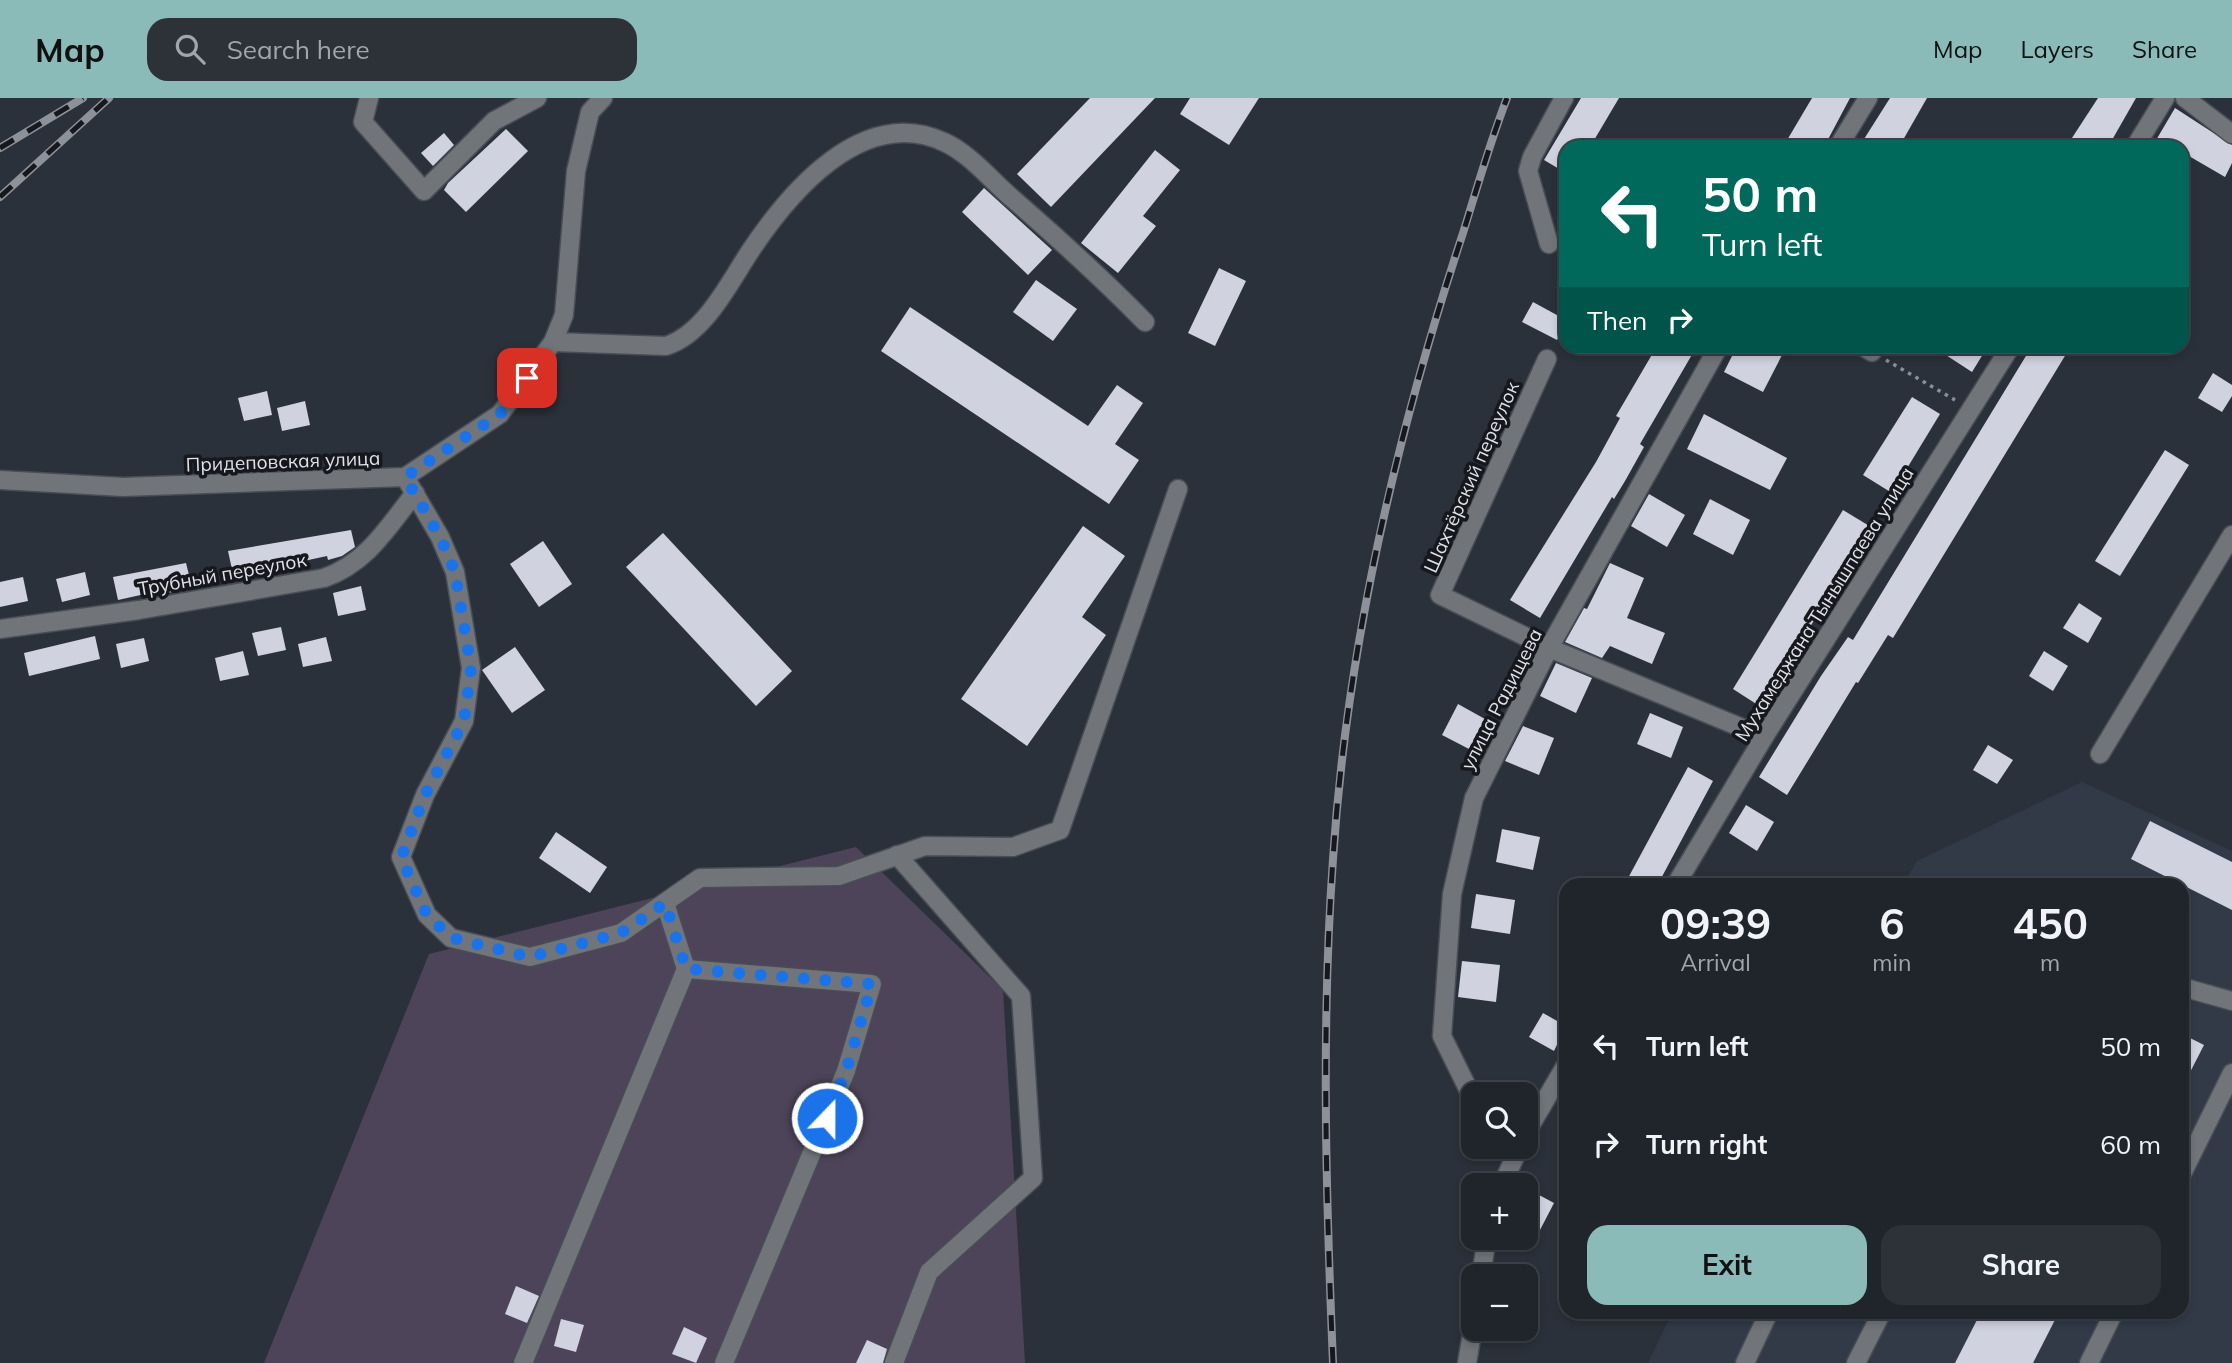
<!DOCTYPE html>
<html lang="en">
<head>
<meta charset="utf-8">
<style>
	body { margin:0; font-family:Mulish,sans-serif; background:#2d3138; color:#f1f3f6; height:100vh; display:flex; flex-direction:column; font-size:26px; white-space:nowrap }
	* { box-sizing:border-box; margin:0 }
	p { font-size:23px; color:#a2a5a9 }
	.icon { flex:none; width:38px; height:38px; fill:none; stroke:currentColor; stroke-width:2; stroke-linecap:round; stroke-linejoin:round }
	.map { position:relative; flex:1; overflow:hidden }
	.panel { position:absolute; left:1559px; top:780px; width:630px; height:441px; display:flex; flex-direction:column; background:#20252c; border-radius:21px; box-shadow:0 4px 10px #0003,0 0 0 2px #3d4248 }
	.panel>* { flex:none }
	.top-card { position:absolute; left:1559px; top:42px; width:630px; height:214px; border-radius:21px; box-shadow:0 4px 10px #0003,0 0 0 2px #3d4248; background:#00695c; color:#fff; overflow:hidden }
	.tools { position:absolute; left:1461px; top:984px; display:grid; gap:14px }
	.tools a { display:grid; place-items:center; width:77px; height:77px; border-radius:14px; background:#20252c; box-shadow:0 4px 10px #0003,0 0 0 2px #3d4248; font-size:35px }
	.pin { position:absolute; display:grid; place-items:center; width:60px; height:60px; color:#fff; margin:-30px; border-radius:14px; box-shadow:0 4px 10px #0006 }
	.me { position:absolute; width:77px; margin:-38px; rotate:22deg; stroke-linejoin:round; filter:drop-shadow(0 0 5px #0008) }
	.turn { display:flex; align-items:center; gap:24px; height:147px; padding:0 28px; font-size:32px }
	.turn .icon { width:91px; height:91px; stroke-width:2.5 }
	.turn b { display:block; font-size:49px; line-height:60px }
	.then { display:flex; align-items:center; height:66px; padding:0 28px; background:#0003; gap:14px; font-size:26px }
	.eta { display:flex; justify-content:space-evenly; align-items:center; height:119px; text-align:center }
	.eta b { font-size:42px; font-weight:700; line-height:49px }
	.button { display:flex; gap:14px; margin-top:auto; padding:14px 28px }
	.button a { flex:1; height:80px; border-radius:21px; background:#8bbbb9; color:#111; font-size:28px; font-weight:700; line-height:80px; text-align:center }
	.button a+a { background:#2d3138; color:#f1f3f6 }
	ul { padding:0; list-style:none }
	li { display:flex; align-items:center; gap:21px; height:98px; padding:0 28px }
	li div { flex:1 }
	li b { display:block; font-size:26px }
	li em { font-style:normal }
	header { display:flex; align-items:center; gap:42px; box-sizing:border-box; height:98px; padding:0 35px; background:#8bbbb9; color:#111 }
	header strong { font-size:33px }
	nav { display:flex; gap:38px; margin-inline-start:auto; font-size:24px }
	.search { width:490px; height:63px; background:#2d3138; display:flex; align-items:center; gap:18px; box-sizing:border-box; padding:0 24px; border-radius:21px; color:#a2a5a9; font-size:26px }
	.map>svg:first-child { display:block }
	.built { fill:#323a48 }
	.green { fill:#4d4459 }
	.building { fill:#d0d2df }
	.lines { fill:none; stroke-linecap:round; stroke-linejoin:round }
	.minor-casing { stroke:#484d56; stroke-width:21 }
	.path { stroke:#8b8f97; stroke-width:3.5; stroke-dasharray:3.5 5; stroke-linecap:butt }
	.minor { stroke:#717579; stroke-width:18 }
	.rail-casing { stroke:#8d9199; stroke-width:8 }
	.rail { stroke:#16181d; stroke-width:5; stroke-dasharray:16; stroke-linecap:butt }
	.route { stroke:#1a73e8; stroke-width:12; stroke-dasharray:0 21.6 }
	.labels { text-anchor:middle; stroke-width:7; stroke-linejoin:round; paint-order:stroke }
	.street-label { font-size:19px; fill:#dfe2e8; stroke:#16181d }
</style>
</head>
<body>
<header>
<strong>Map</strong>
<div class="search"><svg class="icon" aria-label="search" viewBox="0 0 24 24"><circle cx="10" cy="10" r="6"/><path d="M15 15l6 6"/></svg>Search here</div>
<nav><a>Map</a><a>Layers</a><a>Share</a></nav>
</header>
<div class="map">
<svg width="2232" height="1265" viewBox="0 0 2232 1265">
	<rect width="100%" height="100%" fill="#2b313a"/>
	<path class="built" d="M2082,684L2232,753V1265H1648L1672,1215L2182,1214V788L1903,787L1917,763Z"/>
	<path class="green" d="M856,749L1003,892L1025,1265H264L429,856Z"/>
	<g class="building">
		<path d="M1090,0H1155L1051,109L1017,76Z"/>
		<path d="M1190,0H1259L1229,47L1180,16Z"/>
		<path d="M1581,0H1619L1590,49H1566V75L1544,62Z"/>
		<path d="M1812,0H1850L1824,49H1783Z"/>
		<path d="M1890,0H1927L1899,49H1859Z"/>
		<path d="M2098,0H2136L2108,49H2081L2070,43Z"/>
		<path d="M2175,10L2232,47V65L2225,79L2182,54V49H2152Z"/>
		<path d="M506,31L528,53L466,114L444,92L448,85Z"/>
		<path d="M444,35L454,47L433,68L421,55Z"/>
		<path d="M1155,52L1180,72L1143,118L1156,128L1118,175L1081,145Z"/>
		<path d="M984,90L1052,152L1028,177L962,114Z"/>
		<path d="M1219,170L1246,183L1215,248L1188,235Z"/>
		<path d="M1036,182L1077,211L1053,243L1013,214Z"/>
		<path d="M1533,204L1566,222L1557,242L1522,224Z"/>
		<path d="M910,209L1088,328L1117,287L1143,305L1115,346L1139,362L1109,406L881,253Z"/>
		<path d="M1657,248H1697L1640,346L1644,349L1625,383L1614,401L1612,399L1540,520L1510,502L1596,364L1620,320L1616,318Z"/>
		<path d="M1737,248H1766L1782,257L1763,294L1724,274Z"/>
		<path d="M1932,248H1988L1972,274Z"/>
		<path d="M2032,248H2071L1893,540L1888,537L1858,585L1856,584L1787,697L1759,679L1821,578L1848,539L1853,542Z"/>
		<path d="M2213,275L2232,287V298L2222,314L2198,300Z"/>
		<path d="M267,293L272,317L244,323L238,300Z"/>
		<path d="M1912,299L1940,316L1892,395L1863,377Z"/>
		<path d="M305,303L310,327L282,333L277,310Z"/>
		<path d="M1704,316L1787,360L1770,392L1687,351Z"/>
		<path d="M2165,352L2189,367L2120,478L2095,463Z"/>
		<path d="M1649,396L1685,417L1667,449L1631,428Z"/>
		<path d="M1710,401L1750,422L1733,457L1693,436Z"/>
		<path d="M1843,412L1871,429L1761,609L1733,591Z"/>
		<path d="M1083,428L1125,458L1082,519L1106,537L1027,648L961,601Z"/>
		<path d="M351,432L355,449L342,458L328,462L327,458L285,467L284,464L233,476L228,453Z"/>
		<path d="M663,435L792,573L756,608L626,469Z"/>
		<path d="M543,443L572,486L539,509L510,466Z"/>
		<path d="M186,465L192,489L164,496L163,492L118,502L113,479Z"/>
		<path d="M1610,465L1644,480L1627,520L1665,535L1652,566L1610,548L1602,560L1565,544L1584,510L1587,511Z"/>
		<path d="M85,474L90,497L62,504L56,481Z"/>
		<path d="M23,479L28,503L0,509V484Z"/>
		<path d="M361,488L366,512L338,518L333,495Z"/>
		<path d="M2079,505L2102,520L2088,545L2063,530Z"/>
		<path d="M281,529L286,552L258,558L252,535Z"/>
		<path d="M95,538L100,561L29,578L24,555Z"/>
		<path d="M326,539L332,563L303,569L298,546Z"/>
		<path d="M144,540L149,563L121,570L116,546Z"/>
		<path d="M515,549L545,592L512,615L482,572Z"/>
		<path d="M243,553L249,577L220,583L215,560Z"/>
		<path d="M2044,553L2068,568L2053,593L2029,578Z"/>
		<path d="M1556,565L1592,580L1576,615L1540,598Z"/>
		<path d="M1458,606L1485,621L1469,651L1442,637Z"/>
		<path d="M1650,615L1683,629L1671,660L1637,646Z"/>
		<path d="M1523,628L1554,640L1539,677L1505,663Z"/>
		<path d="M1988,647L2013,662L1997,686L1973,672Z"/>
		<path d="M1688,669L1713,683L1657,788H1638L1627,782Z"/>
		<path d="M1746,707L1774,724L1757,753L1729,735Z"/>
		<path d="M2150,723L2232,764V812L2131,761Z"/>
		<path d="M1502,731L1540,739L1533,772L1496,764Z"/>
		<path d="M556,734L607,769L590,795L539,760Z"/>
		<path d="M1476,796L1515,802L1510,836L1471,830Z"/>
		<path d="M1462,863L1500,867L1496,904L1458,899Z"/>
		<path d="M1543,915L1566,928L1554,953L1529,939Z"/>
		<path d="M2182,936L2204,947L2182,990Z"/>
		<path d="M1526,1090L1554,1105L1540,1132L1526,1125Z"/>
		<path d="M516,1188L539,1198L527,1225L505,1216Z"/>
		<path d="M1981,1214H2059L2033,1265H1955Z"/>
		<path d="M561,1221L584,1227L576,1254L554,1248Z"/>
		<path d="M684,1229L707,1240L696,1265L672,1256Z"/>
		<path d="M867,1242L887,1251L883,1265H856Z"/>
	</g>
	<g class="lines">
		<g class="minor-casing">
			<g id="minor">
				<path d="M369,0L363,24L424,93L494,23L537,0"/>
				<path d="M2185,0L2232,36"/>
				<path d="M1838,49L1868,0"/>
				<path d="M2135,49L2165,0"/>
				<path d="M1549,146L1528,73L1532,59L1564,0"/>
				<path d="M553,244L666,248C704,236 728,187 749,155C788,96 862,6 944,44C969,55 992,83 1013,101C1059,141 1103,181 1145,224"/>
				<path d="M1862,248L1872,254"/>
				<path d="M1547,261L1440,497L1549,550L1764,639"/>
				<path d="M405,379L440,439L455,474L471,570L464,623L425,697L401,759L427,817L451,840L530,859L621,835L700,780L839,778L925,748L1013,749L1060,732L1178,391"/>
				<path d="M0,382L123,389L405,379L500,316L553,244L564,217L576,73L590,14L603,0"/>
				<path d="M0,531L139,512L324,480C367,465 388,429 415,395"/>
				<path d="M2100,656L2232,437"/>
				<path d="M1675,788L1764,639L2011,248"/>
				<path d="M665,805L686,871L872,886L846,973L724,1265"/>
				<path d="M2182,889L2232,903"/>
				<path d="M1474,1003L1442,938L1452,796L1474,700L1549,550L1719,248"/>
				<path d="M1526,1035L1566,967"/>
				<path d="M2182,1076L2232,975"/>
				<path d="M1502,1087L1520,1048"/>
				<path d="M1481,1178L1487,1139"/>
				<path d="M523,1265L686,871"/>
				<path d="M894,1265L929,1174L1033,1080L1021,898L897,757"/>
				<path d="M1467,1265L1474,1223"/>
				<path d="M1745,1265L1769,1214"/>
				<path d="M1856,1265L1882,1214"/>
				<path d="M2089,1265L2114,1214"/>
			</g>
		</g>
		<path class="path" d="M1886,262L1955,302"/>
		<use href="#minor" class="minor"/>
		<g class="rail-casing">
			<g id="rail">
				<path d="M0,50L83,0"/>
				<path d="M0,99L109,0"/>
				<path d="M1333,1265C1326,1097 1321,929 1333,761C1347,547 1396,338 1463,135C1477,90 1490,44 1507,0"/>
			</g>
		</g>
		<use href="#rail" class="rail"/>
	</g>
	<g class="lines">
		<path class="route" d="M527,280L500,316L405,379L440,439L455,474L471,570L464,623L425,697L401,760L427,817L452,840L530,859L621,835L665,805L686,871L872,886L846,973L827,1020"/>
	</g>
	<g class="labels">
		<g class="street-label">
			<text transform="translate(283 363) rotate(-2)" y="7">Придеповская улица</text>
			<text transform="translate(1471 379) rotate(-66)" y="7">Шахтёрский переулок</text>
			<text transform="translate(222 476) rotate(-10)" y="7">Трубный переулок</text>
			<text transform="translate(1824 506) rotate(-58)" y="7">Мухамеджана Тынышпаева улица</text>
			<text transform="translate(1501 601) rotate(-63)" y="7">улица Радищева</text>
		</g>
	</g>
</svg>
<div class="tools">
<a><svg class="icon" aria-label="search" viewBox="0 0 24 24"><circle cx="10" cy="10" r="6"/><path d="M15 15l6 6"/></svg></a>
<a>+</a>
<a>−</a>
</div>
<div class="pin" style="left:527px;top:280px;background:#d93025"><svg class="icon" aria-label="arrive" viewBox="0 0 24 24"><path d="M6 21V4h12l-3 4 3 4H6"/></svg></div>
<svg class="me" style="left:827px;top:1020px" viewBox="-20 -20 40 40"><circle r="17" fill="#1a73e8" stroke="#fff" stroke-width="3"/><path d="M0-11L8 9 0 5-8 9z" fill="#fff"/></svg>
<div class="top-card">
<div class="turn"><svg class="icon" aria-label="left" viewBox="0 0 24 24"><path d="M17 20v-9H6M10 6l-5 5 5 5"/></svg><div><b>50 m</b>Turn left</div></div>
<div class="then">Then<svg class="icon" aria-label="right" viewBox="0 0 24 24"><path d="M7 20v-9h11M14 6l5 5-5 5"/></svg></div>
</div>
<section class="panel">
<div class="eta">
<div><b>09:39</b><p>Arrival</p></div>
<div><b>6</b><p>min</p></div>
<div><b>450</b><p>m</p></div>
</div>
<ul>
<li><svg class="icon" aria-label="left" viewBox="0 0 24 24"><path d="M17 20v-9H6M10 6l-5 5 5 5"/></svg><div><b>Turn left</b></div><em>50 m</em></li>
<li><svg class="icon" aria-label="right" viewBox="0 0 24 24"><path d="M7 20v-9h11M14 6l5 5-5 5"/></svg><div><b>Turn right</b></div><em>60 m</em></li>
</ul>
<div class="button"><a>Exit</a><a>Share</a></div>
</section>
</div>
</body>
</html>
